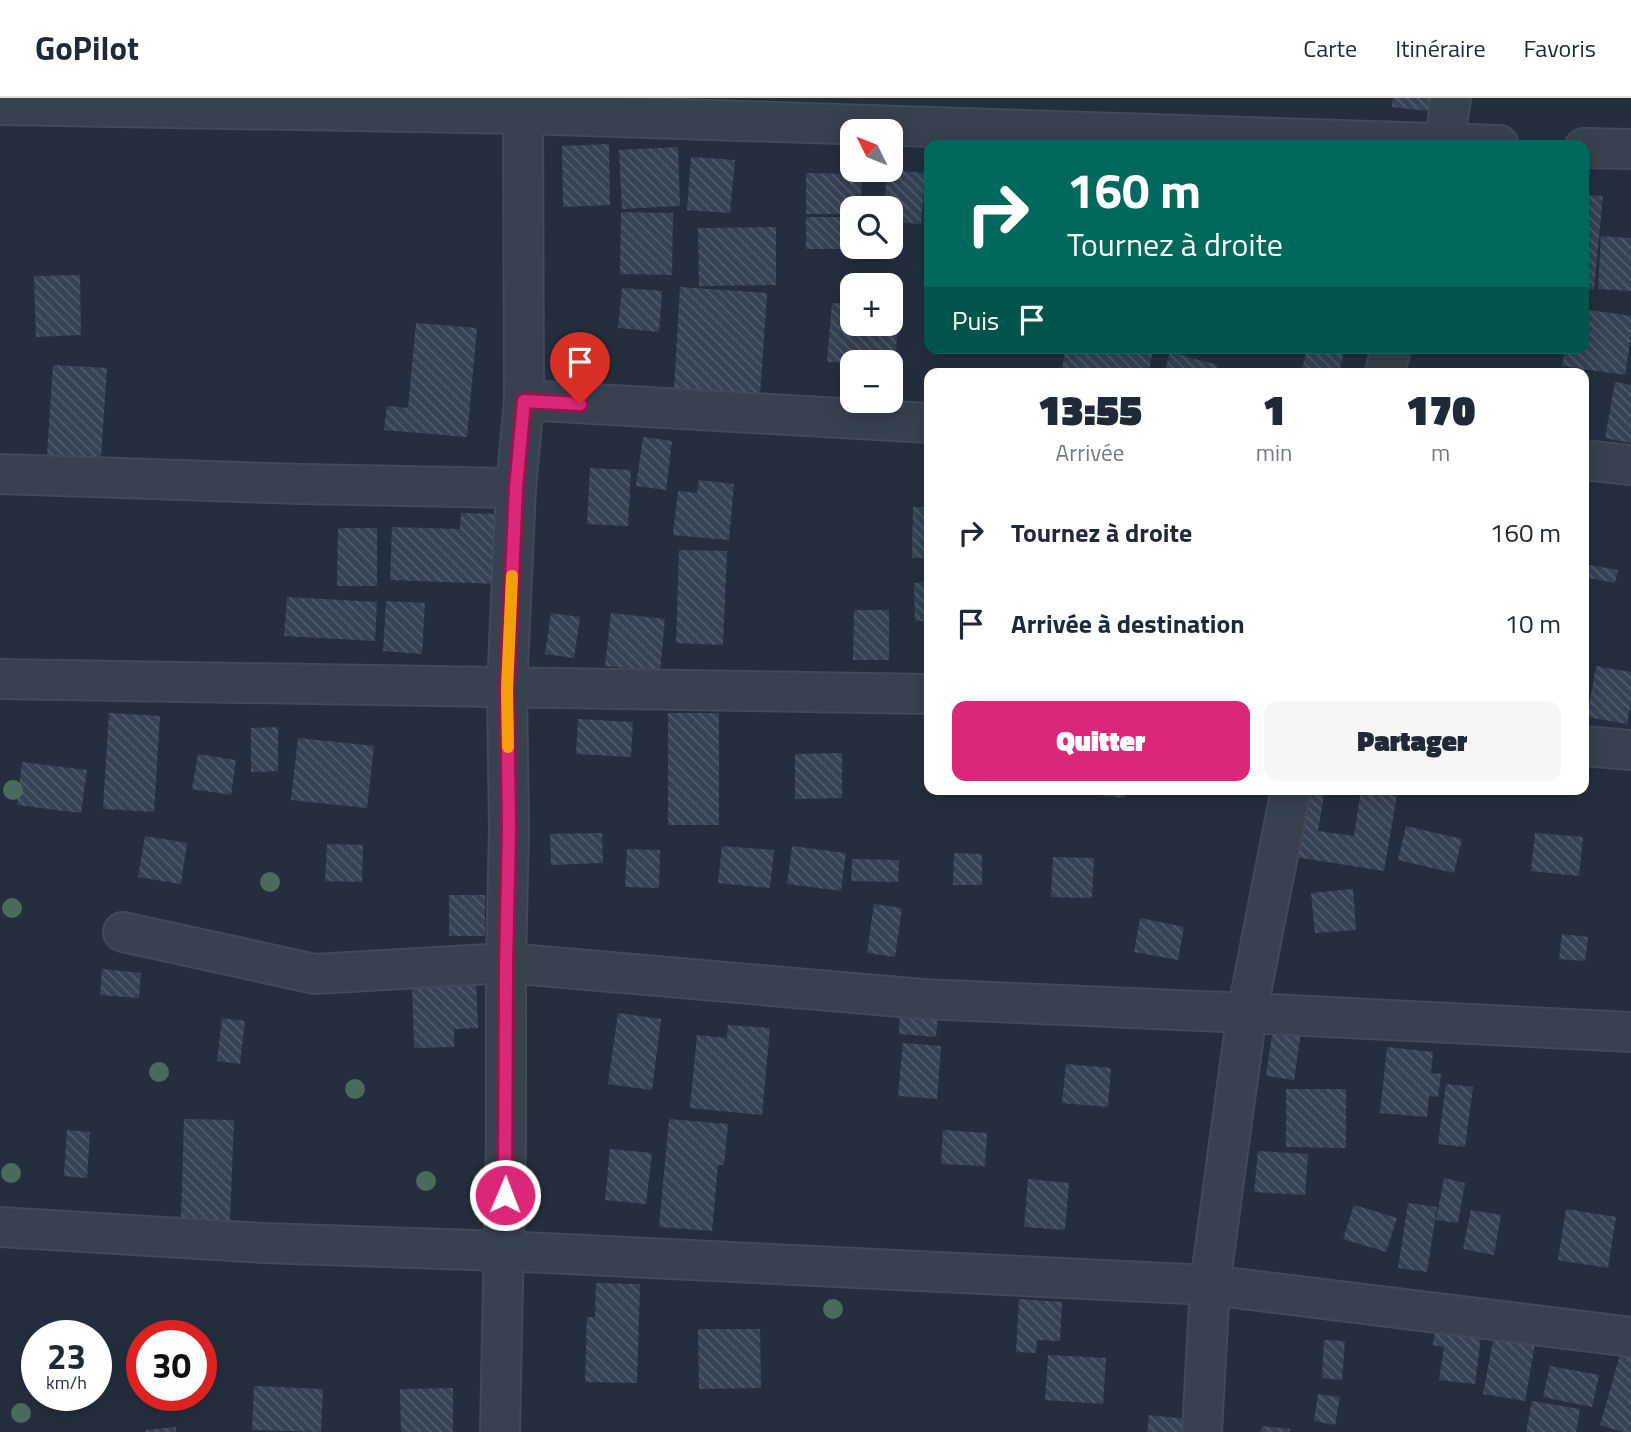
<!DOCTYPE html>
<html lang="fr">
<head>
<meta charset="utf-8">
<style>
	body { margin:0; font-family:"Titillium Web",sans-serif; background:#f6f6f7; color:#1f2937; height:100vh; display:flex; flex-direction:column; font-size:26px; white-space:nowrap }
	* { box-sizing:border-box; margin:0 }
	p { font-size:23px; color:#747a83 }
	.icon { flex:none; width:38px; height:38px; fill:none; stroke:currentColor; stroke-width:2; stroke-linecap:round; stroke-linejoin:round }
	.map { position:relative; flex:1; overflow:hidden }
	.side { position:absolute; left:924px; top:270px; width:665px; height:427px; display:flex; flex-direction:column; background:#fff; border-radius:14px; box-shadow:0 4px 18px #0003 }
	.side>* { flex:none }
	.guide { position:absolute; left:924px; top:42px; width:665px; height:214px; border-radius:14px; box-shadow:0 4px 18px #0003; background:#00695c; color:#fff; overflow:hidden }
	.needle { width:46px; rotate:313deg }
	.controls { position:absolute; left:840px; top:21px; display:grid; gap:14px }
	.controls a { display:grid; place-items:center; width:63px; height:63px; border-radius:14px; background:#fff; box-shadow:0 4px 18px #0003; font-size:35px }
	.speed { position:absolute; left:21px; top:1222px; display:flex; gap:14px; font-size:35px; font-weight:700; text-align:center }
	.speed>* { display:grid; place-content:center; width:91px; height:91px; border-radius:50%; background:#fff; box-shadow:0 4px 18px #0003; line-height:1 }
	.speed small { font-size:18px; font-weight:400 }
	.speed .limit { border:10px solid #d22; background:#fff; color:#111 }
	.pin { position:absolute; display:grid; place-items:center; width:60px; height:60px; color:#fff; margin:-72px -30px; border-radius:50% 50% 50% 0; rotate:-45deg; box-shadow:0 0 7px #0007 }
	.pin .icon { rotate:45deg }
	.me { position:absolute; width:77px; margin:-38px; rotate:1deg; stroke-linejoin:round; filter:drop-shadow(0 0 5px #0008) }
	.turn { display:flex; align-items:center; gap:24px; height:147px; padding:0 28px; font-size:32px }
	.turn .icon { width:91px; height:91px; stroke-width:2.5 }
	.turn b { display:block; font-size:49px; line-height:60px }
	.then { display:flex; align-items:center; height:66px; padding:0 28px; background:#0003; gap:14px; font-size:26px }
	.eta { display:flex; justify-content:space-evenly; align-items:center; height:119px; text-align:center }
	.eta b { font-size:42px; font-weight:800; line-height:49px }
	.primary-button { display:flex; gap:14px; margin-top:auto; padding:14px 28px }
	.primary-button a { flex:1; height:80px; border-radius:14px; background:#db2777; color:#fff; font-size:28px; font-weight:800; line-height:80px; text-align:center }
	.primary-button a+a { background:#f6f6f7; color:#1f2937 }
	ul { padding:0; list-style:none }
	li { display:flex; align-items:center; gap:21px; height:91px; padding:0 28px }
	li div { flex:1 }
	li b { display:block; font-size:26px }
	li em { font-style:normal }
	header { display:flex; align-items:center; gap:42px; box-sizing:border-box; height:98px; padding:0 35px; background:#fff; border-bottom:2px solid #e0e1e3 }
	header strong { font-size:33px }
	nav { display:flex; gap:38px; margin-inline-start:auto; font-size:24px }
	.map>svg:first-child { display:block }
	.building { fill:url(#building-back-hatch) }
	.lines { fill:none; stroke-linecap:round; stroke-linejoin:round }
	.minor-casing { stroke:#414a57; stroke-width:42 }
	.minor { stroke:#38414e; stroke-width:38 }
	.tree { fill:#4b6a5d }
	.route-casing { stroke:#8e194d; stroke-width:18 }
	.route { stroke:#db2777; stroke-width:12 }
	.slow { stroke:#f59e0b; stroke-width:12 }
</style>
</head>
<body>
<header>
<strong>GoPilot</strong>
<nav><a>Carte</a><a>Itinéraire</a><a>Favoris</a></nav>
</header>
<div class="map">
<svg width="1631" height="1334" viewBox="0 0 1631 1334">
	<defs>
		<pattern id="building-back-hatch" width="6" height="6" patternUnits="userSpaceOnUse" patternTransform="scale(1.75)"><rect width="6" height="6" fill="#364354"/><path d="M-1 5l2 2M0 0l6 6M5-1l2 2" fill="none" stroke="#515c6b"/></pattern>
	</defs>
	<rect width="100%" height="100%" fill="#242f3e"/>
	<g class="building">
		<path d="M1393,0H1439L1438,14L1392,9Z"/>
		<path d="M609,46L610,107L563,109L562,48Z"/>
		<path d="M678,49L680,108L622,111L619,52Z"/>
		<path d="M691,59L735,62L730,115L687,112Z"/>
		<path d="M887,72L925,75L921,126L891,124V110H884Z"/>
		<path d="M806,75L862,76L861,110H852V116H806Z"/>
		<path d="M1584,97L1603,98L1594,192L1584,191Z"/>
		<path d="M621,114L673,115L672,177L620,176Z"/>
		<rect x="806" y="119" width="46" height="32"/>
		<path d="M776,129V187L699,188L698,130Z"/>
		<path d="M1601,138L1631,140V193L1598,191Z"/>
		<path d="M80,177L81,237L36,239L34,178Z"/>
		<path d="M680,189L767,195L760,297L674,292Z"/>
		<path d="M622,190L662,193L659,234L618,230Z"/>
		<path d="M832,205L852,206V226H891V209L899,210L895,268H891V264L852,265L827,264Z"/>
		<path d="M1584,211L1631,218V238L1625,277L1562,268L1565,250H1584Z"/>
		<path d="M416,225L477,230L467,339L384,332L387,308L408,310Z"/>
		<path d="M1066,250H1153L1149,275H1061Z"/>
		<path d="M1307,250H1345L1339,275H1301Z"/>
		<path d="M1170,254L1218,267L1216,275H1164Z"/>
		<path d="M53,267L107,270L101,360L47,357Z"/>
		<path d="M1615,284L1631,287V345L1605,340Z"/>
		<path d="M643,339L672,343L666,392L636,388Z"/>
		<path d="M590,370L631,372L628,428L587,426Z"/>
		<path d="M699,382L734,386L729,442L673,437L678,393L697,395Z"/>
		<path d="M913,409H929V460H912Z"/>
		<path d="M461,415L502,416L499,486L390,482L392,429L460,431Z"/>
		<path d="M338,430H377V488H337Z"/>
		<path d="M679,452L727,453L723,547L676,545Z"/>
		<path d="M1584,466L1618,472L1615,485L1584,479Z"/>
		<path d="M929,484V523H915L914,485Z"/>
		<path d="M287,499L377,504L375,543L284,538Z"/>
		<path d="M386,503L425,505L422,556L383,553Z"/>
		<path d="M854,512H889V562H853Z"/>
		<path d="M551,515L580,519L574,560L545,556Z"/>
		<path d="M611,515L665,521L660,573L605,568Z"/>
		<path d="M1596,568L1631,574V606L1627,626L1587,619Z"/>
		<path d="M109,615L160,618L154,714L103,711Z"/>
		<rect x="668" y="615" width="51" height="112"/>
		<path d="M578,621L633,624L631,659L576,656Z"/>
		<path d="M278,629V673L251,674V630Z"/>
		<path d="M298,640L374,648L367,710L291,702Z"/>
		<path d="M842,655V700L795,701V656Z"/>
		<path d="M198,656L236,662L231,697L192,691Z"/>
		<path d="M22,664L87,672L81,715L17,707Z"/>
		<path d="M1093,691H1126L1125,700L1093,696Z"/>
		<path d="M1300,691H1325L1318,733L1354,738L1361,691H1398L1384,773L1289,758Z"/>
		<path d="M1406,728L1462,741L1454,775L1398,762Z"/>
		<path d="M602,735L603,765L551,767L550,736Z"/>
		<path d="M1535,735L1583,739L1579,778L1531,773Z"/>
		<path d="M145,738L187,745L181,786L138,779Z"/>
		<path d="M327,746L363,747L362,784L325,783Z"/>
		<path d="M722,748L774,752L770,790L718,785Z"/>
		<path d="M792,748L846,755L841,793L787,786Z"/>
		<path d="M627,751L660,752L659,790L625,789Z"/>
		<path d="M954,755L982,756V787H953Z"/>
		<path d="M1053,759L1094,760L1092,800L1051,799Z"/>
		<path d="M852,761L899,762L898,784L851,783Z"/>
		<path d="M1353,791L1356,832L1315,835L1311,795Z"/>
		<rect x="449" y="797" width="36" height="41"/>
		<path d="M874,806L902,810L895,859L867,855Z"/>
		<path d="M1140,820L1184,829L1178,862L1134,854Z"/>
		<path d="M1562,836L1588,839L1585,863L1559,861Z"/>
		<path d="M102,871L141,875L139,900L100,897Z"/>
		<path d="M476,883L478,930L454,931V949L414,950L412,886Z"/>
		<path d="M618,915L661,921L652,992L608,986Z"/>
		<path d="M900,915L938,916L936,939L899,936Z"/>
		<path d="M222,920L245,923L240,966L217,963Z"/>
		<path d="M728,927L770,930L762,1017L690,1010L697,937L727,940Z"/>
		<path d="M1273,930L1301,934L1294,982L1266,978Z"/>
		<path d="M903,945L941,948L937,1001L898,998Z"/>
		<path d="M1387,949L1433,954L1431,975L1441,976L1438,999L1429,998L1427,1019L1380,1015Z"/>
		<path d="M1066,966L1111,970L1108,1009L1062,1005Z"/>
		<path d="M1446,986L1473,989L1465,1049L1438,1046Z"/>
		<path d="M1286,991H1346V1050L1286,1049Z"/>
		<path d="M184,1021L234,1022L230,1123L181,1122Z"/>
		<path d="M669,1021L728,1026L724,1067H718L712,1133L659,1129Z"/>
		<path d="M67,1032L90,1034L87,1080L64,1078Z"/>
		<path d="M943,1032L987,1035L985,1068L941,1066Z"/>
		<path d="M610,1051L652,1055L646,1106L605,1102Z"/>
		<path d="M1258,1053L1308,1056L1305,1097L1254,1094Z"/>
		<path d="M1444,1080L1465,1085L1458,1125L1436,1122Z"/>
		<path d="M1028,1081L1069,1085L1065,1132L1024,1129Z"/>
		<path d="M1408,1105L1437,1109L1427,1174L1398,1170Z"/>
		<path d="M1354,1107L1397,1120L1386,1154L1343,1141Z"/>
		<path d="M1566,1111L1616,1119L1608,1170L1558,1162Z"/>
		<path d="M1471,1112L1501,1117L1494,1157L1463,1151Z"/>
		<path d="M596,1185L640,1186L637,1285L585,1284L587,1219H595Z"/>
		<path d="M1019,1201L1062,1204L1060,1243L1037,1242L1036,1255L1016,1254Z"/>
		<path d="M1436,1226L1482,1231L1475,1286L1439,1282L1444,1249L1433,1247Z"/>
		<path d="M698,1231H760L761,1290L699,1291Z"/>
		<path d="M1495,1233L1536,1240L1525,1303L1483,1296Z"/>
		<path d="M1324,1242L1345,1243L1342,1282L1322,1280Z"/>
		<path d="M1622,1250L1631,1253V1334H1623L1600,1327Z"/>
		<path d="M1048,1257L1106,1260L1103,1306L1045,1302Z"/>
		<path d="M1550,1268L1599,1277L1592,1309L1543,1299Z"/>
		<path d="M254,1288L323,1291L321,1334L252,1332Z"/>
		<path d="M453,1290V1334H401L400,1291Z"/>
		<path d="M1318,1296L1340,1299L1335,1327L1314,1323Z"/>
		<path d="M1532,1303L1580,1311L1576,1334H1526Z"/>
		<path d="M1149,1317L1188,1321L1186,1334H1147Z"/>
		<path d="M1262,1328L1290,1331V1334H1261Z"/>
		<path d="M176,1329V1334H146V1332Z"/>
	</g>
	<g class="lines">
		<g class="minor-casing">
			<g id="minor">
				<path d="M0,7L523,16L1499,47"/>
				<path d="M1444,47L1451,0"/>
				<path d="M1584,50L1631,51"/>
				<path d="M1385,275L1391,250"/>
				<path d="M524,302L929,325"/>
				<path d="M1584,362L1631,367"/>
				<path d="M0,376L302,386L516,390"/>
				<path d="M0,581L929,596"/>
				<path d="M1584,648L1631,652"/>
				<path d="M123,834L315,876L506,865L923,901L1247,915L1631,934"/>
				<path d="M0,1129L263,1145L504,1153L1210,1187L1631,1239"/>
				<path d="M500,1334L506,1041V865L509,731L507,591L516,390L524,302L523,16"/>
				<path d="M1202,1334L1210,1187L1229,1046L1247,915L1291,691"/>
			</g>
		</g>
		<use href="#minor" class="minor"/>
	</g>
	<g class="tree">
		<circle cx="13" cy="692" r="10"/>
		<circle cx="270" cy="784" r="10"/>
		<circle cx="12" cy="810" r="10"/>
		<circle cx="159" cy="974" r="10"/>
		<circle cx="355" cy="991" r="10"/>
		<circle cx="11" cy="1075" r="10"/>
		<circle cx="426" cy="1083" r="10"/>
		<circle cx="833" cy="1211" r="10"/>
		<circle cx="21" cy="1315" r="10"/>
	</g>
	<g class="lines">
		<g class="route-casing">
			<path id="route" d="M505,1097L506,866L509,731L507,591L516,390L524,303L580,306"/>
		</g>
		<use href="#route" class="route"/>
		<path class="slow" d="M508,649L507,591L512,478"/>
	</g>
</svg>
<div class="controls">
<a><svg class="needle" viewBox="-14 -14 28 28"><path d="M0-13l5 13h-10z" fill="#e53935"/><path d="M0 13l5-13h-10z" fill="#747a83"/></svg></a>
<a><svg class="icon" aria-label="search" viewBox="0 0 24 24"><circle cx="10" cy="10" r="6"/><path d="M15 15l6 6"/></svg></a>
<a>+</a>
<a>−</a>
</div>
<div class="speed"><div>23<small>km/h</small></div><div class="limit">30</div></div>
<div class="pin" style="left:580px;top:306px;background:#d93025"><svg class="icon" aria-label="arrive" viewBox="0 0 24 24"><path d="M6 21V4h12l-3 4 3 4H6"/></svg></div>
<svg class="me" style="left:505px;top:1097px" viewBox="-20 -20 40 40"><circle r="17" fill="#db2777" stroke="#fff" stroke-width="3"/><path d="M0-11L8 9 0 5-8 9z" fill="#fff"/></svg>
<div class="guide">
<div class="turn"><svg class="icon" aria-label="right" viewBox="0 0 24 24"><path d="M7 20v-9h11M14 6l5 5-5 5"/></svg><div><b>160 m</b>Tournez à droite</div></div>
<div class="then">Puis<svg class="icon" aria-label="arrive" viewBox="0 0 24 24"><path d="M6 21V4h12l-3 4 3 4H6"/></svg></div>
</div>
<section class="side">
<div class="eta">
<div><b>13:55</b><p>Arrivée</p></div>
<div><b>1</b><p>min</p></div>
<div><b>170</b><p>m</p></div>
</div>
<ul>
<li><svg class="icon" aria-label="right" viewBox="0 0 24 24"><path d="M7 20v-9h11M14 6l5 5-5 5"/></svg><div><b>Tournez à droite</b></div><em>160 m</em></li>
<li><svg class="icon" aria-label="arrive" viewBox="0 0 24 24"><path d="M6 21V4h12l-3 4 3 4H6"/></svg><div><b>Arrivée à destination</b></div><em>10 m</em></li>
</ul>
<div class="primary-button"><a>Quitter</a><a>Partager</a></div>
</section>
</div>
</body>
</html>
